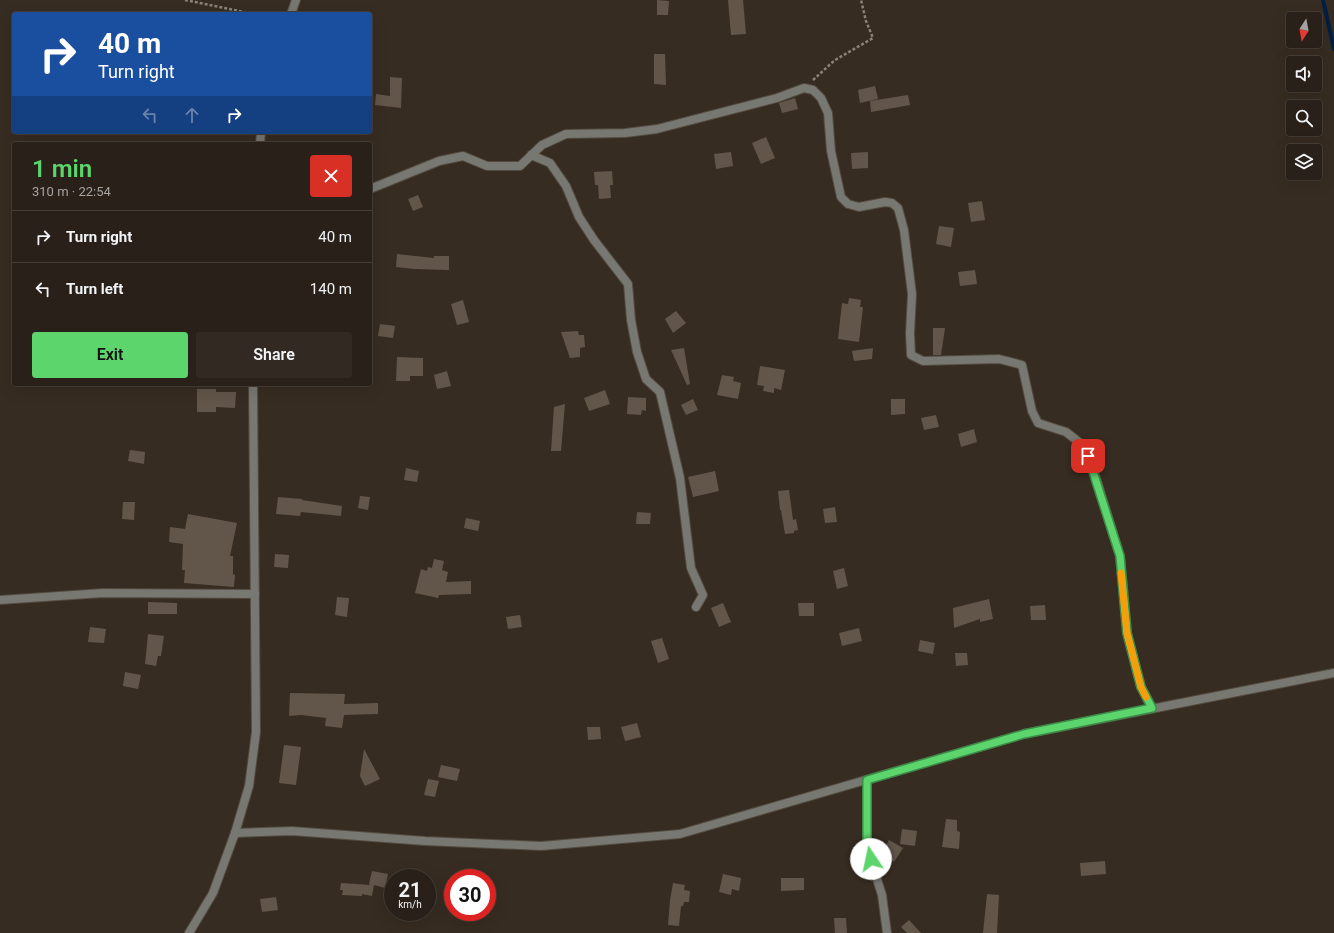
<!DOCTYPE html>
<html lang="en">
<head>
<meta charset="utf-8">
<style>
	body { margin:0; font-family:Roboto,sans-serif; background:#312922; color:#f1f3f6; height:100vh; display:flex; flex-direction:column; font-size:15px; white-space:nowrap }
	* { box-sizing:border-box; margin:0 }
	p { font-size:13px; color:#a5a3a2 }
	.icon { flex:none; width:22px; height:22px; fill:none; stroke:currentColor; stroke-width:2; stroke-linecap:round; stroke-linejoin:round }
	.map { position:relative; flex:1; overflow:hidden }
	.side { position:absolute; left:12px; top:142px; width:360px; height:244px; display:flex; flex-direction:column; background:#292119; border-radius:4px; box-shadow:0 4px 16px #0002,0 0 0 1px #453e38 }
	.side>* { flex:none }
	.banner { position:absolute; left:12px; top:12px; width:360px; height:122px; border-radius:4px; box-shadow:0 4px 16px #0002,0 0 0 1px #453e38; background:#1a4fa0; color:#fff; overflow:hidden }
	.needle { width:26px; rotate:191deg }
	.controls { position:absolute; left:1286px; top:12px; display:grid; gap:8px }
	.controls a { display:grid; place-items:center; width:36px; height:36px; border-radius:4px; background:#292119; box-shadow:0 4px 16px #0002,0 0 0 1px #453e38; font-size:20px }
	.speed { position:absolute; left:384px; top:869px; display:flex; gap:8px; font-size:20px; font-weight:700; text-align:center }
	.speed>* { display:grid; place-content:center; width:52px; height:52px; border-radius:50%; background:#292119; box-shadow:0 4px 16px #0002,0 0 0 1px #453e38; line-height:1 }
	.speed small { font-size:10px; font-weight:400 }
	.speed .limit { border:6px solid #d22; background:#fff; color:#111 }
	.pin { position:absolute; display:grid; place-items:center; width:34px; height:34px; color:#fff; margin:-17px; border-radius:8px; box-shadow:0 2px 6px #0006 }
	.me { position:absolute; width:44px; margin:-22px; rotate:349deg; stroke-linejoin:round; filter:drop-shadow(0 0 3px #0008) }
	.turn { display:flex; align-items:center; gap:14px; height:84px; padding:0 20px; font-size:18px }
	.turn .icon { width:52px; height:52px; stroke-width:2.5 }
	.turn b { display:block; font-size:28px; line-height:34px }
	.lanes { display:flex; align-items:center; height:38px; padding:0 20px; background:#0003; justify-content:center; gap:20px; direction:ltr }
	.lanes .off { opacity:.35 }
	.round { display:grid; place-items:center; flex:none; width:42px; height:42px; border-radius:4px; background:#312922 }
	.overview { display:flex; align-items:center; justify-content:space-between; height:68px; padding:0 20px }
	h1 { font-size:24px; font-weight:600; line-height:30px; color:#5dd56d }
	.button { display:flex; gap:8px; margin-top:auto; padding:8px 20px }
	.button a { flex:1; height:46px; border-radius:4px; background:#5dd56d; color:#111; font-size:16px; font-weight:600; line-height:46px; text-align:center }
	.button a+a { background:#312922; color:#f1f3f6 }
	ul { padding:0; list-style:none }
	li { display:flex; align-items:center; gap:12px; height:52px; padding:0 20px; border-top:1px solid #453e38 }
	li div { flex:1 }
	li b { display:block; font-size:15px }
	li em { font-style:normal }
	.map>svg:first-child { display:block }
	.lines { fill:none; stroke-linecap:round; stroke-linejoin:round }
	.stream { stroke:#011f43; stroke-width:4 }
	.building { fill:#62564a }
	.minor-casing { stroke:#544a3f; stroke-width:10 }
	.tertiary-casing { stroke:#544a3f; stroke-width:10 }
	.path { stroke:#8a8178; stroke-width:2.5; stroke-dasharray:3 2; stroke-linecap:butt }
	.minor { stroke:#767871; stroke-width:8 }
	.tertiary { stroke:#767871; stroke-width:8 }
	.route-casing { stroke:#3c8a47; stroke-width:10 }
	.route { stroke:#5dd56d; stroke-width:7 }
	.slow { stroke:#f59e0b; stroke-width:7 }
</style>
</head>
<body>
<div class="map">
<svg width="1334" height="933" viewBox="0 0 1334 933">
	<rect width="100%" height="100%" fill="#372c21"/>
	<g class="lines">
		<path class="stream" d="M1323,0L1334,49"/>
	</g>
	<g class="building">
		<path d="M657,0L669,1L668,15H657Z"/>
		<path d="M728,0H743L746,34L731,35Z"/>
		<path d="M654,54H665L666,85L654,84Z"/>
		<path d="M390,77L402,78L401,108L375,105L376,94L390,96Z"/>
		<path d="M875,86L878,99L860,103L858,90Z"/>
		<path d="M908,95L910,105L871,112L870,101Z"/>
		<path d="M795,98L798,109L782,113L779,103Z"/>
		<path d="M766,137L775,158L761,164L752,143Z"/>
		<path d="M731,152L733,166L716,169L714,154Z"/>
		<path d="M868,152V168L852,169L851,153Z"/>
		<path d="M612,171L613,185H610L611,198L599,199L598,185H595L594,172Z"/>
		<path d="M418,195L423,207L413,211L408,199Z"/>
		<path d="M982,201L985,220L971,222L968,203Z"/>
		<path d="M939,226L954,228L951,247L936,244Z"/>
		<path d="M397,254L434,258V256H449V270L414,269L396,267Z"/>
		<path d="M975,270L977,284L960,286L958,272Z"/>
		<path d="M849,298L861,300L860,307H863L859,342L838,339L842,303L848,304Z"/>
		<path d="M463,300L469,322L457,325L451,304Z"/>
		<path d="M676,311L686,323L673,333L665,319Z"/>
		<path d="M380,324L395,326L393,338L378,336Z"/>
		<path d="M933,328H945L941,355H933Z"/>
		<path d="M578,331L579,335H584L585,347L580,348V357L570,358L561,332Z"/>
		<path d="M684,348L690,384L687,385L671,350Z"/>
		<path d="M873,348L872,359L854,361L852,351Z"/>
		<path d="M397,357L423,358V376H410V381H396Z"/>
		<path d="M760,366L785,370L781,390L774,388V393L763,391L764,386L757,385Z"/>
		<path d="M447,371L451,386L437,389L434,375Z"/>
		<path d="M722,375L734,377L733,381L741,383L738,399L717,395Z"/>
		<path d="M197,389H216V392H236L235,408L216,407V412H197Z"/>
		<path d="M605,390L610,404L589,411L584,398Z"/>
		<path d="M628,397L646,398V411L642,410L641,415L627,414Z"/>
		<path d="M693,399L698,410L686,415L681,405Z"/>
		<path d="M891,399H905V414L891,415Z"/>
		<path d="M565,404L561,451H551L554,407Z"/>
		<path d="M936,415L939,427L924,430L921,418Z"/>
		<path d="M974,429L977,442L961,447L958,434Z"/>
		<path d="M130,450L145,452L144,464L128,461Z"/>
		<path d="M406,468L419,471L417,482L404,480Z"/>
		<path d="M715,471L719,491L693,497L688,477Z"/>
		<path d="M789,490L793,520L796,519L798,530L794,531V533L785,534L781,510H780L778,491Z"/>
		<path d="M360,496L370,497L368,510L358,508Z"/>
		<path d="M278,497L302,499V500L342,506L341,516L301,512L300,516L276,514Z"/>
		<path d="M123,502H135L134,520L122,519Z"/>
		<path d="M835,507L837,522L825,523L823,509Z"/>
		<path d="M637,512L651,513L650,524H636Z"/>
		<path d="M188,514L237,523L230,556H233V574L235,575L234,587L184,583L185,570H182L183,544L169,542L170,527L185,529Z"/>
		<path d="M466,518L480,521L478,531L464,528Z"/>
		<path d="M275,554L289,555L288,568L274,567Z"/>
		<path d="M434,559L444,561L442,570L448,572L446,582L471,581V594L439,595L438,598L415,593L421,569L427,571L428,567L432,568Z"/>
		<path d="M844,568L848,586L837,589L833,571Z"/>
		<path d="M337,597L349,598L347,617L335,615Z"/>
		<path d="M989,599L993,619L980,622V619L954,628L953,608Z"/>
		<path d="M148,602L177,603V614H148Z"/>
		<path d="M723,603L731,622L719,627L711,608Z"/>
		<path d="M798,603H814V616H799Z"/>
		<path d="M1045,605L1046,620H1031L1030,606Z"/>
		<path d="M520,615L522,627L508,629L506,617Z"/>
		<path d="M90,627L106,629L104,643L88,642Z"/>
		<path d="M859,628L862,641L842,646L839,633Z"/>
		<path d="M148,634L164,636L161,656H158L156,666L145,664Z"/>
		<path d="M662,638L669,659L658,663L651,641Z"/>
		<path d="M920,640L935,643L933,654L918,651Z"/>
		<path d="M955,653H967L968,665L956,666Z"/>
		<path d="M125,672L141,675L138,689L123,686Z"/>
		<path d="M290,693L345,694L344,704L378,703V714L344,715L342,728L325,726L326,718L301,715L289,716Z"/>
		<path d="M637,723L641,737L625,741L621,727Z"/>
		<path d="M587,727H600L601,739L588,740Z"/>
		<path d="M284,745L301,747L296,785L279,783Z"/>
		<path d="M364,749L380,779L365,786L360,776Z"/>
		<path d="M441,765L460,769L457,781L438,777Z"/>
		<path d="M428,779L439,781L435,797L424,795Z"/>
		<path d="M946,819L957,820V831L960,832L959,849L942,847Z"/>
		<path d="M902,829L917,831L915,846L900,844Z"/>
		<path d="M889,840L903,848L894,862L881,855Z"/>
		<path d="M1105,861L1106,874L1081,876L1080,863Z"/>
		<path d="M372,871L388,874L385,888L374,885L372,896L362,894V896L342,895L343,890H340L341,883L371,885L369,884Z"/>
		<path d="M723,874L741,878L739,891L732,889L731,895L719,892Z"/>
		<path d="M781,878H804V890L781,891Z"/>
		<path d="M673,883L685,885L684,890L690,891L689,902H684L683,906H681L679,926L668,925L670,900Z"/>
		<path d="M987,894L999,895L997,933H983Z"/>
		<path d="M276,897L278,910L262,912L260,899Z"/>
		<path d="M834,918H846L847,933H835Z"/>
		<path d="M909,920L921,933H907L901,927Z"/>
	</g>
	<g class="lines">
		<g class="minor-casing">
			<g id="minor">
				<path d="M531,155L550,163L566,186L579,217L594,240L628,284L631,320L637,352L646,379L660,392L680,478L691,568L703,595L696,607"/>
				<path d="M370,189L439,161L463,156L487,166H520L542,145L566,134L625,133L657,129L777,98L804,88L813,90L821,98L828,113L831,151L841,197L848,204L859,207L885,202L892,203L898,208L904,230L912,294L910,333L911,355L923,361L999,359L1022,365L1032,411L1038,423L1066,432L1084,446L1096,478L1120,556L1127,633L1141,687L1152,708"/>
				<path d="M0,600L103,593L255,594"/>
				<path d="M867,780V848L882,895L887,933"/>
				<path d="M235,833L292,831L425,841L541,846L680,834L1024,734L1334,673"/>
			</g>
		</g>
		<g class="tertiary-casing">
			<g id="tertiary">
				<path d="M291,14L296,0"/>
				<path d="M260,144L261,132"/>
				<path d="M189,933L213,893L235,833L249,786L256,732L253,384"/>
			</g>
		</g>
		<g class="path">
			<path d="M185,0L254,14"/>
			<path d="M813,80L835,60L873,38L866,21L861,0"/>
		</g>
		<use href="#minor" class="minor"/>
		<use href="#tertiary" class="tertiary"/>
	</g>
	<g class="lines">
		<g class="route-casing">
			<path id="route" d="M871,859L867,848V780L1024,734L1152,708L1141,687L1127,633L1120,556L1088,456"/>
		</g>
		<use href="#route" class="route"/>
		<path class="slow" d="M1121,573L1127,633L1141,687L1146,697"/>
	</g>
</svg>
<div class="controls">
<a><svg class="needle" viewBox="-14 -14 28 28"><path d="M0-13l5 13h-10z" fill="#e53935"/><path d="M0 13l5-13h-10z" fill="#a5a3a2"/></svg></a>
<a><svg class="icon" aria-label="sound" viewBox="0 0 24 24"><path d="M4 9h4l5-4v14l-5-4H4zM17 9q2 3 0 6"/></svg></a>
<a><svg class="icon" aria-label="search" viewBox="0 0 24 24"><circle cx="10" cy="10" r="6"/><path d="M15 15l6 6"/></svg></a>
<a><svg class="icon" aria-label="layers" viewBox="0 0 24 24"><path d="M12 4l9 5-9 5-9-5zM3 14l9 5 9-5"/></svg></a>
</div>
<div class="speed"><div>21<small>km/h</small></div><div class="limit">30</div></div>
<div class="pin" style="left:1088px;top:456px;background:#d93025"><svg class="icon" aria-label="arrive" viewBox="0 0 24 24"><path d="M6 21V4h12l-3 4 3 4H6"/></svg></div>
<svg class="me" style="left:871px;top:859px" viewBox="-20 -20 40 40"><circle r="19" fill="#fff"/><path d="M0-13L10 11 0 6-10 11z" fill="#5dd56d"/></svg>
<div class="banner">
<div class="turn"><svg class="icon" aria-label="right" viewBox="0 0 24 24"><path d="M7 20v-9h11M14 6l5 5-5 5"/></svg><div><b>40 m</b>Turn right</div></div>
<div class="lanes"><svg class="icon off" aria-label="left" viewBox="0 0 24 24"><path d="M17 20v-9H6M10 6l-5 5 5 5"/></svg><svg class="icon off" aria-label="ahead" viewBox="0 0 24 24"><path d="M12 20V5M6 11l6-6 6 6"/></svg><svg class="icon" aria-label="right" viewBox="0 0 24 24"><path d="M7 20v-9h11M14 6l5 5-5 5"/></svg></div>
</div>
<section class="side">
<div class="overview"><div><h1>1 min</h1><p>310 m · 22:54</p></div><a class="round" style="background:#d93025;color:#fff"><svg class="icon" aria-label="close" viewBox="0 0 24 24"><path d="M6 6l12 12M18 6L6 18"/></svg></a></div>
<ul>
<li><svg class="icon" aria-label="right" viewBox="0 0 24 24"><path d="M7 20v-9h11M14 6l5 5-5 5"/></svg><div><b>Turn right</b></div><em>40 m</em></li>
<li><svg class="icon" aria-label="left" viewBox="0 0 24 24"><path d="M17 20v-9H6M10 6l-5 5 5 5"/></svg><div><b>Turn left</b></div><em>140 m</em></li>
</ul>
<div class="button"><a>Exit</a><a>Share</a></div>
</section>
</div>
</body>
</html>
